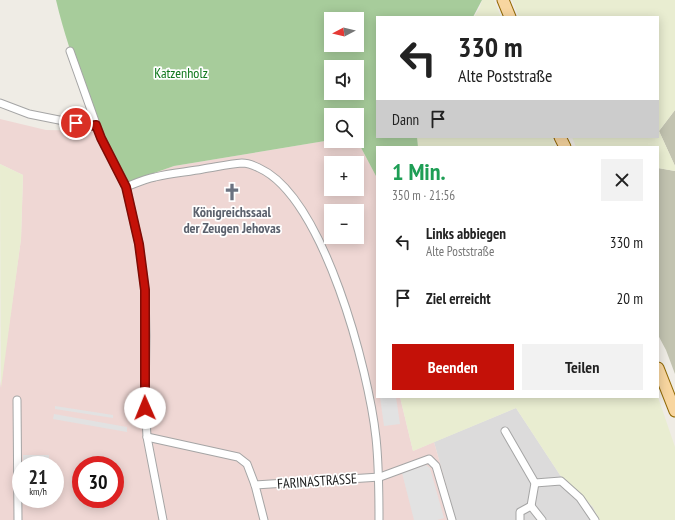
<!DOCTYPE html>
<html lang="de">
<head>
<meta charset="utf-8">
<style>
	body { margin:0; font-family:"PT Sans Narrow",sans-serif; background:#f2f2f2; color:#222; height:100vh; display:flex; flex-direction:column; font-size:15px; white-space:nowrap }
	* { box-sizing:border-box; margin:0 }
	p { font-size:13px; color:#767676 }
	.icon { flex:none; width:22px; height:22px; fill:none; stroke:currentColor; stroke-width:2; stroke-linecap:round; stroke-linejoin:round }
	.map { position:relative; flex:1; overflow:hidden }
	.drawer { position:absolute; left:376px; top:146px; width:283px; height:252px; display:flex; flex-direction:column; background:#fff; border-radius:0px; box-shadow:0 2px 10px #0003 }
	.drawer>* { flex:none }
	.hud { position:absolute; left:376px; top:16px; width:283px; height:122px; border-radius:0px; box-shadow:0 2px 10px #0003; background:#fff; color:#222; overflow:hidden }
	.needle { width:26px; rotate:263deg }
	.buttons { position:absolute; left:324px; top:12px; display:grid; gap:8px }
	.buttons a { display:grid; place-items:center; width:40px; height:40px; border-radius:0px; background:#fff; box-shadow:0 2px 10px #0003; font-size:20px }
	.speed { position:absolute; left:12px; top:456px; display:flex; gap:8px; font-size:20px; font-weight:700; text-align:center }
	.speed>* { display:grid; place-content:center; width:52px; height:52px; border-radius:50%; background:#fff; box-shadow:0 2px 10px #0003; line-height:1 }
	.speed small { font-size:10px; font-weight:400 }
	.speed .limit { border:6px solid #d22; background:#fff; color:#111 }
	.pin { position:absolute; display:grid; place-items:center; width:34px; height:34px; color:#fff; margin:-17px; border:2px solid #fff; border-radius:50%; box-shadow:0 1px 4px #0007 }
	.me { position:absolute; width:44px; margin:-22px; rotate:359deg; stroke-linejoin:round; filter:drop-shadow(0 0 3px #0008) }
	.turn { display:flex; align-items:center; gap:14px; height:84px; padding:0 16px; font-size:18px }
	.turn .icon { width:52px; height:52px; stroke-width:2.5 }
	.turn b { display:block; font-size:28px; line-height:34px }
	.then { display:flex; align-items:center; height:38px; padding:0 16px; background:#0003; gap:8px; font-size:15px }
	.round { display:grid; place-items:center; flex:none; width:42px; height:42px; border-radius:0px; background:#f2f2f2 }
	.head { display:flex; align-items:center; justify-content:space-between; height:68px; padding:0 16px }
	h1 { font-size:24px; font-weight:700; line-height:30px; color:#1e9e55 }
	.button { display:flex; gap:8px; margin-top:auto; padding:8px 16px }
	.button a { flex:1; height:46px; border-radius:0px; background:#c41108; color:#fff; font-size:16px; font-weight:700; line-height:46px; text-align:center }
	.button a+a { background:#f2f2f2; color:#222 }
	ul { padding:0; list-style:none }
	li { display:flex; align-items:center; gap:12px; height:56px; padding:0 16px }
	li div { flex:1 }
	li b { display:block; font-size:15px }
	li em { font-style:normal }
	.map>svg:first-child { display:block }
	.residential { fill:#dcdbdb }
	.commercial { fill:#efd7d4; fill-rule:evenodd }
	.construction { fill:#c2c3b0 }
	.farmland { fill:#e9edd1 }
	.forest { fill:#a7cc9b; fill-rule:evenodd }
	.parking { fill:#e2e2e2 }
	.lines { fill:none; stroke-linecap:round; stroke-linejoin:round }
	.minor-casing { stroke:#a5a5a5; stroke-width:9 }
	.primary-casing { stroke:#926a06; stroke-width:13 }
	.minor { stroke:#fff; stroke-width:7 }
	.primary { stroke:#f8d6a0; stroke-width:11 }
	.route-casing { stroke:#7f0b05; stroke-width:10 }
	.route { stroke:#c41108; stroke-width:7 }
	.labels { text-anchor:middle; stroke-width:3.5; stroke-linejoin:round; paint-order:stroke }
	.park-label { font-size:14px; fill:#10781d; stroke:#fff }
	.worship-label { font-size:14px; font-weight:bold; fill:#5b616d; stroke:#fff }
	.street-label { font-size:14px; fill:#1e1e1e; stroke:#fff }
</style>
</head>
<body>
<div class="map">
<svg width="675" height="520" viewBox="0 0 675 520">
	<rect width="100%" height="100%" fill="#efece5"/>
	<path class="residential" d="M516,408L560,475L593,507L599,520H456L434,442Z"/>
	<path class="commercial" d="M0,119L46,130L102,131L126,183L174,166L331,140V141L357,140L377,178V397H400L413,451L434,442L456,520H0V388L21,239L23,175L0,164ZM331,163H357V189H331ZM331,211H357V237H331ZM21,465H55V499H21ZM81,465H115V499H81Z"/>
	<g class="construction">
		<path d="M675,110V166L659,131Z"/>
		<path d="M658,168L675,171V374L666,350L658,335Z"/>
	</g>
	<g class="farmland">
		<path d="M482,0H494L501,17H474L480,7Z"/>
		<path d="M512,0H675V110L659,131L675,166V171L658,168V147H576L572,137H658V17H519Z"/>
		<path d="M417,137H552L556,147H418Z"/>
		<path d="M0,164L23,175L21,239L1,388Z"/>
		<path d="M400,397H658L675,447V520H599L593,507L560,475L516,408L413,451Z"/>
	</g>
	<path class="forest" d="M56,0H482L473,17H377V137H417L418,147H377V178L357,140V115H331V140L174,166L126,183C98,124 71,64 56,0ZM331,19H357V45H331ZM331,67H357V93H331Z"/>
	<g class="parking">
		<path d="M380,397H396L400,424L384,426Z"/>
		<path d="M55,406L113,415V418L55,409Z"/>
		<path d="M54,414L127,427V432L53,419Z"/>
		<rect x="23" y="455" width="26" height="10"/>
		<path d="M426,465L430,468L444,518L437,520H414L402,473Z"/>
	</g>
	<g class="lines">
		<g class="minor-casing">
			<g id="minor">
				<path d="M70,51L101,138L126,187L139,244L145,290L146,336L145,399L147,437L163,520"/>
				<path d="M0,103L29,114L89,126L96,125"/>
				<path d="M126,187C136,183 145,179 155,177C171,173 187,172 203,169C216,167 229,164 242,163C247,163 255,166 259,168C324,197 369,372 376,438C379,466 379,493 379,520"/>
				<path d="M17,400L18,520"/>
				<path d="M505,431L535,483L531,506"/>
				<path d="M147,437L238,457L247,464L255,485L264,520"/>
				<path d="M535,483L561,481L580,498L595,520"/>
				<path d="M255,485L380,477L429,459L436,466L452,520"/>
				<path d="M531,506L542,520"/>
				<path d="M520,520V512L531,506"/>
			</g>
		</g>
		<g class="primary-casing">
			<g id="primary">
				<path d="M503,0L510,17"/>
				<path d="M560,137L565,147"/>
				<path d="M658,368L675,411"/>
			</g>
		</g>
		<use href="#minor" class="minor"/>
		<use href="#primary" class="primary"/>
	</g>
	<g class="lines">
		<g class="route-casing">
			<path id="route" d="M76,123L89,126L96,125L101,138L126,187L139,244L145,290V408"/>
		</g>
		<use href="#route" class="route"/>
	</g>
	<defs>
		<g id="church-bare" transform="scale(1.38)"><path d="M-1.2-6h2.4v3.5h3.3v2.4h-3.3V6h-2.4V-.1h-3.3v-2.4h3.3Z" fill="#6b7280" stroke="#fff" stroke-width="2.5" paint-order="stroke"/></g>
	</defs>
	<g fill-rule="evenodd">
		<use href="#church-bare" x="232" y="192"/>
	</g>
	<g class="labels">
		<g class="park-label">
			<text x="181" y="78">Katzenholz</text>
		</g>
		<g class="worship-label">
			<text x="232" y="217">Königreichssaal<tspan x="232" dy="16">der Zeugen Jehovas</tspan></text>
		</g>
		<g class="street-label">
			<text transform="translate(317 481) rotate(-4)" y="5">FARINASTRASSE</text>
		</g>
	</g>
</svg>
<div class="buttons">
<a><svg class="needle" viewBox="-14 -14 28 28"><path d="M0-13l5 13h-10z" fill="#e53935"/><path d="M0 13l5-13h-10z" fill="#767676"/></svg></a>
<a><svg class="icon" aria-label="sound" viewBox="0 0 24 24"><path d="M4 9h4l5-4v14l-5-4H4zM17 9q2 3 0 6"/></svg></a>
<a><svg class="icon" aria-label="search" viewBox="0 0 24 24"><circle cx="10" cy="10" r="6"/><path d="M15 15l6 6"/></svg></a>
<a>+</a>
<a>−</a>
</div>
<div class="speed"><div>21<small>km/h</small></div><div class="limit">30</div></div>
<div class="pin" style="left:76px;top:123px;background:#d93025"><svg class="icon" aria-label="arrive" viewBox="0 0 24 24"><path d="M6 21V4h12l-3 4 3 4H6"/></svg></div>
<svg class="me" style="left:145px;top:408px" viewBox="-20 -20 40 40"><circle r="19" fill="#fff"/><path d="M0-13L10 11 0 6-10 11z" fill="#c41108"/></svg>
<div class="hud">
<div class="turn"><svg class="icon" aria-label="left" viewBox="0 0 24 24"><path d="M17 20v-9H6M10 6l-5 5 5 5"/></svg><div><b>330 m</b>Alte Poststraße</div></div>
<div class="then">Dann<svg class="icon" aria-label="arrive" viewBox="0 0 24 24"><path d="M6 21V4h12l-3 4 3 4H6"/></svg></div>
</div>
<section class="drawer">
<div class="head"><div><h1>1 Min.</h1><p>350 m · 21:56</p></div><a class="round"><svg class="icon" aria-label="close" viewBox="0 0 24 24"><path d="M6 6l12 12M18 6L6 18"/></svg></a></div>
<ul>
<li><svg class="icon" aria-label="left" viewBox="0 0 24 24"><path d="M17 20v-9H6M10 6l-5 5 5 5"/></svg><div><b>Links abbiegen</b><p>Alte Poststraße</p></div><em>330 m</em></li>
<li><svg class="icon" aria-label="arrive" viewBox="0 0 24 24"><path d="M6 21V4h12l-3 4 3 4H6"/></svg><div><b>Ziel erreicht</b></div><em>20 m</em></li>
</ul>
<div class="button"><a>Beenden</a><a>Teilen</a></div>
</section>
</div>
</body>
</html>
